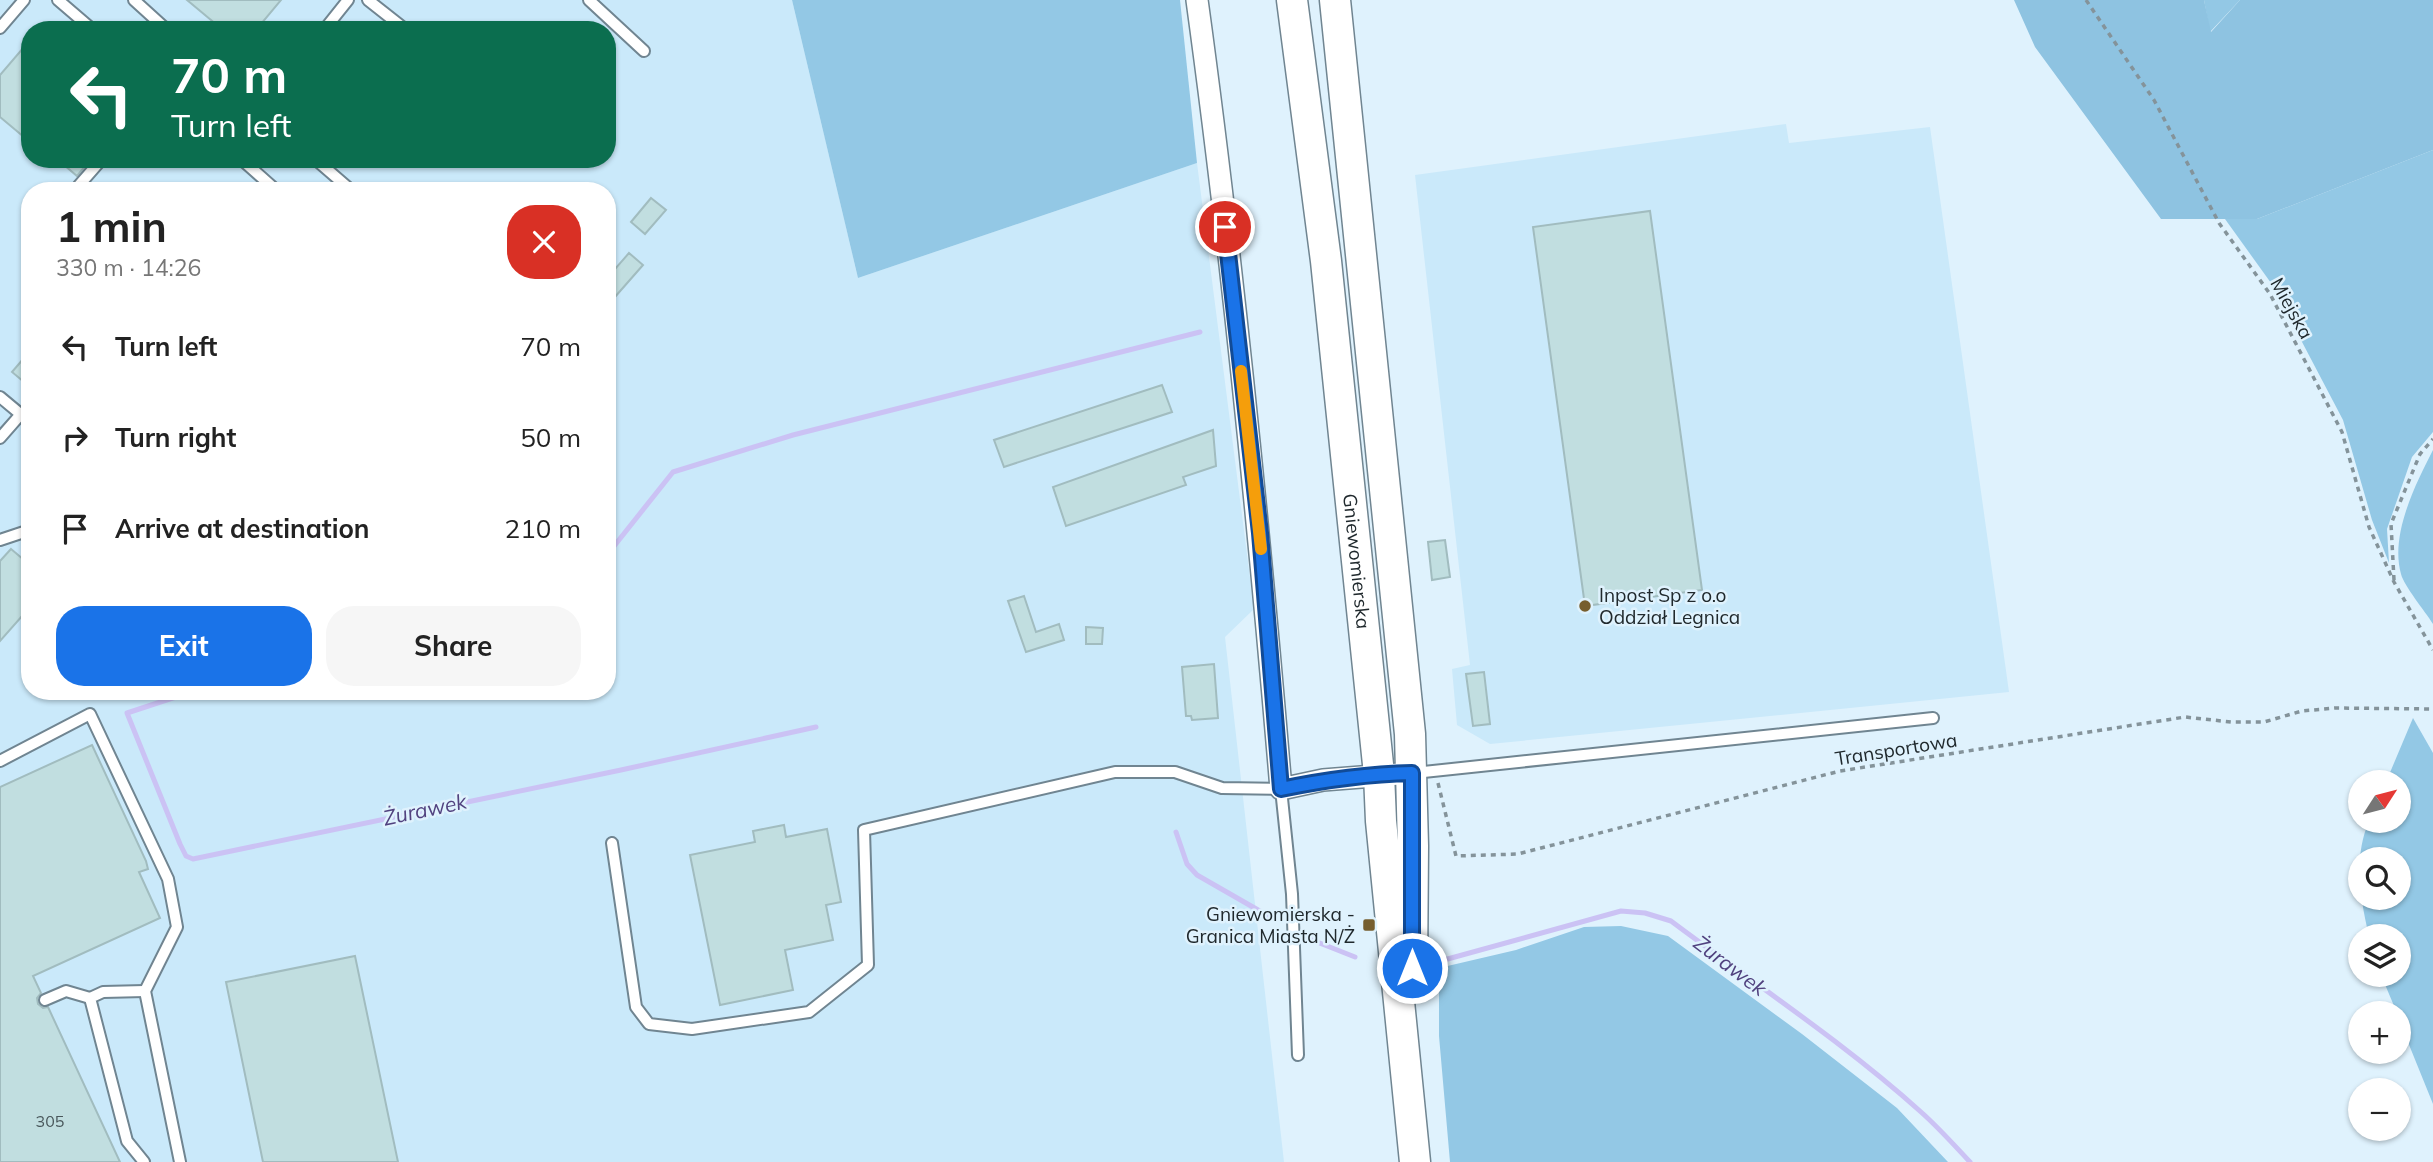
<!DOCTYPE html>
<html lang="en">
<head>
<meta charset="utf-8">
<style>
	body { margin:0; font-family:Mulish,sans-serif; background:#f6f6f6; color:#222; height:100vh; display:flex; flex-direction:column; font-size:26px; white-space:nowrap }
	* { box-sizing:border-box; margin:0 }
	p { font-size:23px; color:#767676 }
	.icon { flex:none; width:38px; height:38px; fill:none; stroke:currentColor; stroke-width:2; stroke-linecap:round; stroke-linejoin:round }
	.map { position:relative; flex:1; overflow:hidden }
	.sheet { position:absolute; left:21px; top:182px; width:595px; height:518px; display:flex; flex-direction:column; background:#fff; border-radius:28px; box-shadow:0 2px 5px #0004 }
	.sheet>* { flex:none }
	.hud { position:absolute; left:21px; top:21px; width:595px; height:147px; border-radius:28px; box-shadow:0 2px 5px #0004; background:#0b6e4f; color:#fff; overflow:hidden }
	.needle { width:46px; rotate:54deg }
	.tools { position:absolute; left:2348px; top:770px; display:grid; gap:14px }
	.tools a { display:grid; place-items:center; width:63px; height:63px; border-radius:50%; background:#fff; box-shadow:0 2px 5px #0004; font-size:35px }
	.pin { position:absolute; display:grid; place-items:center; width:60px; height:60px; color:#fff; margin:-30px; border:4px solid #fff; border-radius:50%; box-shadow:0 2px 7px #0007 }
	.me { position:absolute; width:77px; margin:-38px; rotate:0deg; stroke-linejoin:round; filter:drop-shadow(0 0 5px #0008) }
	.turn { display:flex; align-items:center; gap:24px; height:147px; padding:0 35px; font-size:32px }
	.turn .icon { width:91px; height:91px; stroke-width:2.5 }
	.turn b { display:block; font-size:49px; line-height:60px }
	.round { display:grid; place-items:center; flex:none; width:74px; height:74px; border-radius:28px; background:#f6f6f6 }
	.headline { display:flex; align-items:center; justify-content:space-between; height:119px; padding:0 35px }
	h1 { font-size:42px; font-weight:700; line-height:52px }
	.primary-button { display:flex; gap:14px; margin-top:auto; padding:14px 35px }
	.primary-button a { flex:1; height:80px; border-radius:28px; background:#1a73e8; color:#fff; font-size:28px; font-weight:700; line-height:80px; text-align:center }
	.primary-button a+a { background:#f6f6f6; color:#222 }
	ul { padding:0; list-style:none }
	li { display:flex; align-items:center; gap:21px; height:91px; padding:0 35px }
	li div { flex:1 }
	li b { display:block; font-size:26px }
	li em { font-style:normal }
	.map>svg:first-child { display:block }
	.built { fill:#cae9fa; fill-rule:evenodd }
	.green { fill:#93c8e5; fill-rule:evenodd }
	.forest { fill:#8ec3e1 }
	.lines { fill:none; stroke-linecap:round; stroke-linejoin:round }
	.stream { stroke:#cbc2f4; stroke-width:5 }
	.building { fill:#c1dee0; stroke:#a1bcbf; stroke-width:2 }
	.lane-casing { stroke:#708591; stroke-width:14 }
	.street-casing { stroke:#708591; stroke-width:24 }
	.secondary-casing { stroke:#708591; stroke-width:33 }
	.path { stroke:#84939a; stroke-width:3.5; stroke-dasharray:5 5; stroke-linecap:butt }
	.lane { stroke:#fff; stroke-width:10 }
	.street { stroke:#fff; stroke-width:21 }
	.secondary { stroke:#fff; stroke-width:30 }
	.route-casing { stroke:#114b97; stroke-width:18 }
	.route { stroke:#1a73e8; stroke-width:12 }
	.slow { stroke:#f59e0b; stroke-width:12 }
	.poi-dot { fill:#765e2e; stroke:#dff2fd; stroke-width:2.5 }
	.labels { text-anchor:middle; stroke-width:5; stroke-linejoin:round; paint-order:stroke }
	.number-label { font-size:16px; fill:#48565a }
	.street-label { font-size:19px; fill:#20292d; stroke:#dff2fd }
	.poi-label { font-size:19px; fill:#20292d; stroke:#dff2fd; text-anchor:start }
	.water-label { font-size:21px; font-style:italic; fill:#51427f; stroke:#dff2fd }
</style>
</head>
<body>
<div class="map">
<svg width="2433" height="1162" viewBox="0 0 2433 1162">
	<rect width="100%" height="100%" fill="#dff2fd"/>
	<g class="built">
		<path d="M0,0H792L858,278L1197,163L1254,609L1225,637L1284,1162H0ZM30,30H607V159H30ZM30,191H607V691H30Z"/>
		<path d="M1786,124L1789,143L1930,127L2009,692L1490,744L1457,725L1452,669L1470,665L1415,175Z"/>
	</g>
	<g class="green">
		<path d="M792,0H1180L1197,163L858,278Z"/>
		<path d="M2204,0H2240L2210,32Z"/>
		<path d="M2433,150V432L2412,457L2387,529L2389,563L2372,520L2343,420L2271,283L2225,219H2257Z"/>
		<path d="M2433,450V624C2425,611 2404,586 2401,574C2390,535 2415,485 2433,450Z"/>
		<path d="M2413,718L2433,753V1104L2399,1020V1013H2397L2381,975H2399V936H2369C2360,897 2353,859 2369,821H2399V782H2386ZM2399,859V898H2361V859Z"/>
		<path d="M1621,926L1668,936L1802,1034L1897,1108L1948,1162H1450L1439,1036V968L1516,950L1584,927Z"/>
	</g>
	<path class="forest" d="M2014,0H2204L2211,32L2240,0H2433V150L2257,219H2161L2035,47Z"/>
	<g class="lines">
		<g class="stream">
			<path d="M607,555L673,472L793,435L1200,332"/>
			<path d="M194,691L127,713L180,844L186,856L193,859L621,770L816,727"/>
			<path d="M1176,832L1187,864L1197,875L1272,918"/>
			<path d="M1307,938L1355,957"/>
			<path d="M1444,960L1621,911L1645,913L1671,921C1755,984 1843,1042 1921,1112C1939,1128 1954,1145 1970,1162"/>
		</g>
	</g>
	<g class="building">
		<path d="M187,0H281L256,30H223Z"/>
		<path d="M30,40V142L0,117V75Z"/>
		<path d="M57,159H91L77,176Z"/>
		<path d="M651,198L666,210L645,234L631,222Z"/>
		<path d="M1650,211L1702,590L1585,606L1533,227Z"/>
		<path d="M629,253L643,265L607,306V261L616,268Z"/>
		<path d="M30,351V387L12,372Z"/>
		<path d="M1162,385L1172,412L1004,467L994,440Z"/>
		<path d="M1213,430L1216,466L1183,477L1186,485L1066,526L1053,487Z"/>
		<path d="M1445,540L1450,577L1432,580L1428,542Z"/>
		<path d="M11,549L30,565V607L0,641V561Z"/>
		<path d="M1024,596L1036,632L1059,624L1064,640L1026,652L1008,601Z"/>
		<path d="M1086,627L1103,628L1102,644H1086Z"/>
		<path d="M1214,664L1218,718L1192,720L1191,716H1186L1182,667Z"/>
		<path d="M1484,672L1490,724L1473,726L1466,674Z"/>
		<path d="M92,745L146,861L148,869L139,872L160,918L33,976L41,993L37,998L38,1004L43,1008L48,1007L120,1162H0V787Z"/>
		<path d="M784,825L786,837L827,829L841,902L826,905L833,940L785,950L793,990L720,1005L690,855L755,842L753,831Z"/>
		<path d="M355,956L398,1162H263L226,982Z"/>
	</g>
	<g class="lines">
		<g class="lane-casing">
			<g id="lane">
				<path d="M58,0L93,30"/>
				<path d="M134,0L167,30"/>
				<path d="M368,0L406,30"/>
				<path d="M589,0L644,51"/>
				<path d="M0,28L24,0"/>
				<path d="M324,30L348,0"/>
				<path d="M241,159L277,191"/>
				<path d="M315,159L352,191"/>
				<path d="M74,191L102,159"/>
				<path d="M0,397L30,422"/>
				<path d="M0,438L21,414"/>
				<path d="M0,540L30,530"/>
				<path d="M0,761L90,714L168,879L177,927L145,991L180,1162"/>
				<path d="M1414,773L1933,718"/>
				<path d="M612,843L636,1007L649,1024L692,1029L809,1012L868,965L864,830L1115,772H1175L1222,788L1281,789L1292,894L1298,1055"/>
				<path d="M45,1000L66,991L90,998"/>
				<path d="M144,1162L127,1141L90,998L103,992L145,991"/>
			</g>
		</g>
		<g class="street-casing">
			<path id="street" d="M1197,0C1233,262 1259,526 1281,789L1323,780L1412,773"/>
		</g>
		<g class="secondary-casing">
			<g id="secondary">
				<path id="s1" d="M1292,0L1326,261L1379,774L1381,821L1415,1162"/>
				<path d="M1335,0L1410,734L1413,846L1412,974"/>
			</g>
		</g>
		<g class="path">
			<path d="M2086,0L2154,100L2219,223L2270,294L2342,432L2369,527L2394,582L2433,650"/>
			<path d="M2394,580L2391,524L2420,454L2433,439"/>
			<path d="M1438,783L1456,856L1518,854L1840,771L2185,717L2231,722H2264L2302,711L2335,708L2433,709"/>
		</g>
		<use href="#lane" class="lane"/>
		<use href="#street" class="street"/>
		<use href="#secondary" class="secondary"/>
	</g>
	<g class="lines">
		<g class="route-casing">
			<path id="route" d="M1225,227L1260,533L1281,789C1324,780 1368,774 1412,773V968"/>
		</g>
		<use href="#route" class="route"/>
		<path class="slow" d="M1241,371L1261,549"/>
	</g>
	<g class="poi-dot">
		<circle cx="1585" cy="606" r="7"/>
		<rect x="1362" y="918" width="14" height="14" rx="3.5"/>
	</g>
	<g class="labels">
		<g class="number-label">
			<text x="50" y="1127">305</text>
		</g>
		<g class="street-label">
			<text transform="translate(2292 308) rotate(61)" y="7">Miejska</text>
			<text dy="7" stroke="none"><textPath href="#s1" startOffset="565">Gniewomierska</textPath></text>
			<text transform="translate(1896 749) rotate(-9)" y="7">Transportowa</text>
		</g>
		<g class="poi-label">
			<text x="1599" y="602">Inpost Sp z o.o<tspan x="1599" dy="22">Oddział Legnica</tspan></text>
			<text x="1355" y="921" text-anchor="end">Gniewomierska -<tspan x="1355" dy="22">Granica Miasta N/Ż</tspan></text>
		</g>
		<g class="water-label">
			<text transform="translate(425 810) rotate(-12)" y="7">Żurawek</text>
			<text transform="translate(1730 966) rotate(37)" y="7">Żurawek</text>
		</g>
	</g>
</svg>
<div class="tools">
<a><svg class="needle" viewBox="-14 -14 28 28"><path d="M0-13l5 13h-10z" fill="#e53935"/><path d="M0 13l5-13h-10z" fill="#767676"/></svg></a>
<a><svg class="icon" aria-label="search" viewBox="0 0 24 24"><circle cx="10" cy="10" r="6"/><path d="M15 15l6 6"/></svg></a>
<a><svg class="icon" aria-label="layers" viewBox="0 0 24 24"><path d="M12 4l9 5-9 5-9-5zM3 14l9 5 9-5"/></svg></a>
<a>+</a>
<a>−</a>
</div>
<div class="pin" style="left:1225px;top:227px;background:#d93025"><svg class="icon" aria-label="arrive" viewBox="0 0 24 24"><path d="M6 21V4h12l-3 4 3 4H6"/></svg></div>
<svg class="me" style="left:1412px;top:968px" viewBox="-20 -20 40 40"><circle r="17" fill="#1a73e8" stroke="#fff" stroke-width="3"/><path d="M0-11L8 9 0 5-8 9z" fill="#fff"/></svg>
<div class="hud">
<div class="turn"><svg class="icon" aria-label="left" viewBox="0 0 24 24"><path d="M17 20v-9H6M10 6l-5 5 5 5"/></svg><div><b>70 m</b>Turn left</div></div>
</div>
<section class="sheet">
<div class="headline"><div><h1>1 min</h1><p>330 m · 14:26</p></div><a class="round" style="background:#d93025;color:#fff"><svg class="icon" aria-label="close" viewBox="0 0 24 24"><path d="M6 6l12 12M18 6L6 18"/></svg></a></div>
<ul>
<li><svg class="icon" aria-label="left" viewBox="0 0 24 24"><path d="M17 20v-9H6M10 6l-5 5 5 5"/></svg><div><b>Turn left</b></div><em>70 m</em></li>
<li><svg class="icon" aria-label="right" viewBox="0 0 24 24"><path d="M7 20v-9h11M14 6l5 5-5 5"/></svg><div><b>Turn right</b></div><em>50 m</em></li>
<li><svg class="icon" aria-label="arrive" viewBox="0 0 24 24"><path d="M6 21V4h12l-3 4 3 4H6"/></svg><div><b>Arrive at destination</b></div><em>210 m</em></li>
</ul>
<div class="primary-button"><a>Exit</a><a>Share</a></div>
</section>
</div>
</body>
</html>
